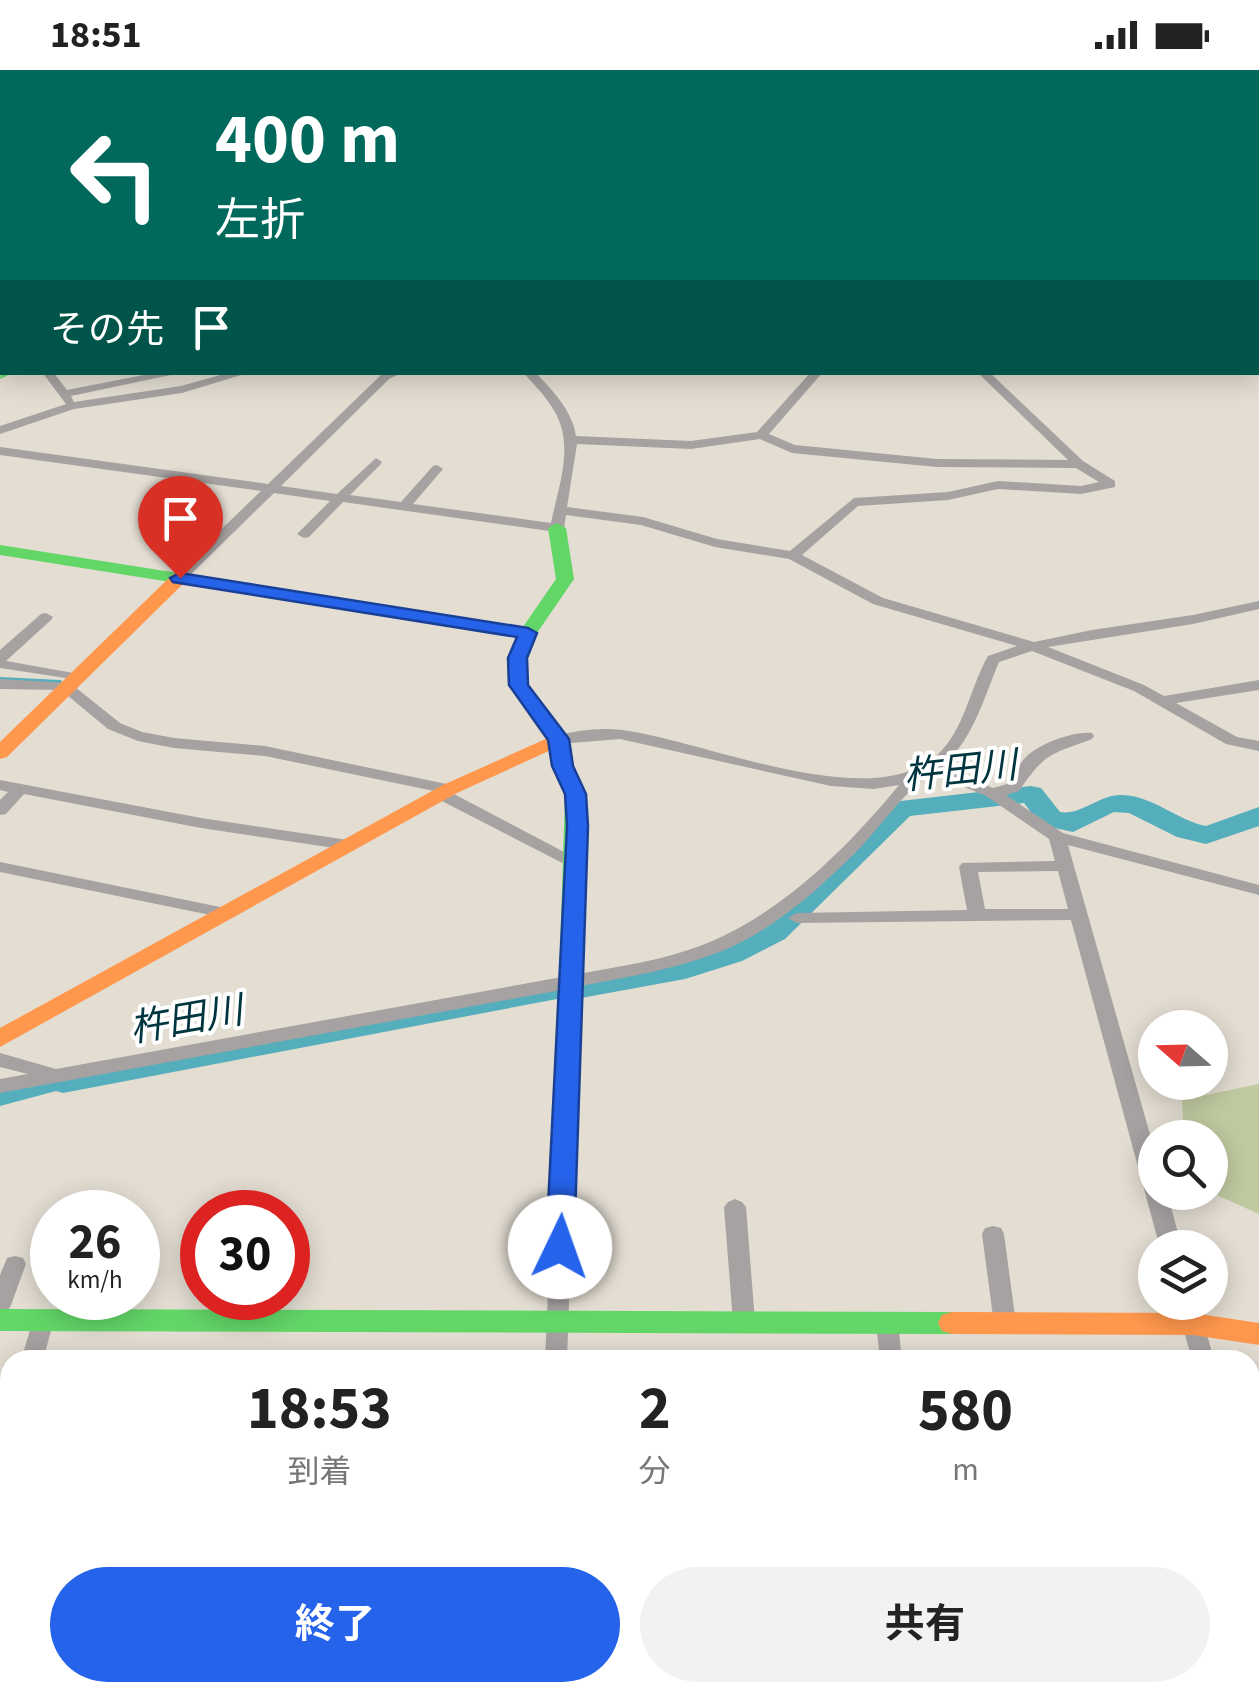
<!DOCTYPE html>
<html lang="ja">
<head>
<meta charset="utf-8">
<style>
	body { margin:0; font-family:"Source Sans 3","Noto Sans JP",sans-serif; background:#f2f2f2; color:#222; height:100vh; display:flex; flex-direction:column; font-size:38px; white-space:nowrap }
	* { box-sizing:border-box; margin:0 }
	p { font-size:32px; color:#767676 }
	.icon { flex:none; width:55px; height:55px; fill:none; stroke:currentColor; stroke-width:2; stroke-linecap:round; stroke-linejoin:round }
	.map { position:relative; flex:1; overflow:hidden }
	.side { position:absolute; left:0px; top:1280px; width:1260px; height:352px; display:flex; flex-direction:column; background:#fff; border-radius:30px 30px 0 0; box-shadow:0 5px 25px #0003 }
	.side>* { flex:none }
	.guide { position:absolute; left:0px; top:0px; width:1260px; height:305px; box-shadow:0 5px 25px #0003; background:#00695c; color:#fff; overflow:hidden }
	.needle { width:65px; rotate:290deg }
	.tools { position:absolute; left:1138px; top:940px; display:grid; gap:20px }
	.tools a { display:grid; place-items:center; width:90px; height:90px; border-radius:50%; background:#fff; box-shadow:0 5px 25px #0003; font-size:50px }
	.speed { position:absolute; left:30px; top:1120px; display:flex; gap:20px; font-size:50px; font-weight:700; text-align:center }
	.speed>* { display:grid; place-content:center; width:130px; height:130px; border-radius:50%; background:#fff; box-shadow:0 5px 25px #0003; line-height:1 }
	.speed small { font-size:25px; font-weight:400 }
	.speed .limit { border:15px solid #d22; background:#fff; color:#111 }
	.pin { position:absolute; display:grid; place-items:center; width:85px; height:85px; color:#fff; margin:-102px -42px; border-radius:50% 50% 50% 0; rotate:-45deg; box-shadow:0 0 10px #0007 }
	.pin .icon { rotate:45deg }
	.me { position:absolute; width:110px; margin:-55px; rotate:3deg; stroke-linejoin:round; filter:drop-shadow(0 0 8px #0008) }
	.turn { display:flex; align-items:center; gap:35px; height:210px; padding:0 50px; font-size:45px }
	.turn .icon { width:130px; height:130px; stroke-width:2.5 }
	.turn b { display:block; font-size:70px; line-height:85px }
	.then { display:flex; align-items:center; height:95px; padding:0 50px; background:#0003; gap:20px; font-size:38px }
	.eta { display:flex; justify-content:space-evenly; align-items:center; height:170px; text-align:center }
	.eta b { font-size:60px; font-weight:700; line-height:70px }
	.button { display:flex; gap:20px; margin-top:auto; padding:20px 50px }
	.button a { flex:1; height:115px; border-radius:60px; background:#2563eb; color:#fff; font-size:40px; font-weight:700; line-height:115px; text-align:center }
	.button a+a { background:#f2f2f2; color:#222 }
	.status { display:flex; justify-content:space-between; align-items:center; height:70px; padding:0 50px; background:#fff; direction:ltr }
	.status svg { height:28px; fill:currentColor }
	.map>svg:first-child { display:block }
	.green { fill:#c0caa0 }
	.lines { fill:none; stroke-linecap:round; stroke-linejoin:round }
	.stream { stroke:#54aebb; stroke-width:4 }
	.river { fill:#54aebb; fill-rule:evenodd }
	.street { fill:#a7a2a2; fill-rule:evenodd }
	.fast { fill:#63d668; fill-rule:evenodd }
	.slow { fill:#ff974d; fill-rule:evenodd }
	.route { fill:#2563eb; stroke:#184099; stroke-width:2.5 }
	.labels { text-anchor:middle; stroke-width:8; stroke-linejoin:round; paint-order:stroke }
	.water-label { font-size:38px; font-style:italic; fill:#00353f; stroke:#fff }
</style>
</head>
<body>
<div class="status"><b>18:51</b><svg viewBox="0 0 49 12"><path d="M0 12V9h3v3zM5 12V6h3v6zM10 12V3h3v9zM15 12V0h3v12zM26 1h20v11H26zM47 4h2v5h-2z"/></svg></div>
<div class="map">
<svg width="1259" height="1632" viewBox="0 0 1259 1632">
	<rect width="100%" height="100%" fill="#e3ddd2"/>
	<path class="green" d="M1259,1014V1144L1210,1122V1068L1184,1067L1182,1030Z"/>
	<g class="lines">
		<path class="stream" d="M0,609L60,612"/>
		<path class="river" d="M1031,716L1041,718L1060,742C1080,746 1100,724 1122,725C1154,726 1176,750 1206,756L1259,737V756L1206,774L1177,767L1129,743L1114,742L1073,762L1041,755L1024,733L910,746L785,869L742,891L685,909L581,928L573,926L63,1023L56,1021L0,1036V1012L670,893L720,877L763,855L892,732Z"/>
		<g class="street">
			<path d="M17,0H68L64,2H15Z"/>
			<path d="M96,0H107L109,2H99Z"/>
			<path d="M406,0H465L467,2H404Z"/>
			<rect x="827" y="0" width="8" height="2"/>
			<path d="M0,2H5L0,7Z"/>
			<path d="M0,106L2,107V115L0,114Z"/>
			<rect x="0" y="148" width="2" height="6"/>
			<rect x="1258" y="191" width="1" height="8"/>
			<rect x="0" y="203" width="2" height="6"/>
			<rect x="1258" y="242" width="1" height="6"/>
			<rect x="0" y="255" width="2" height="8"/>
			<rect x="1258" y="262" width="1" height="6"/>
			<rect x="1258" y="283" width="1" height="6"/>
			<path d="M42,302H53L67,320L159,302H185L71,326L74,332L181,316L231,302H251L182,323L74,339L0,364V356L66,334Z"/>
			<path d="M387,302H404L389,309L281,416L337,424L376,388L382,392L380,395L350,425L401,432L433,396L437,395L443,399L413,434L551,453C558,417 576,374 553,339C545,325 533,314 523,302H535C553,321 572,340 576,366L691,371L757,362L811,302H823L769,364L795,375L937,389L1068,390L977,302H989L1083,391L1115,411V417L1081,424L998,419L948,430L858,436L802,485L883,528L1034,572L1092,560L1193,545L1259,531V539L1193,554L1048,577L1144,615L1164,626L1259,610V620L1176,633L1237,667L1259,671V681L1226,674L1134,621L1032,581L999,592C984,627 973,671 942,696L993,718L1007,714C1013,705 1019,694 1027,686C1041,673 1074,661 1092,663L1094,666L1092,669C1049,685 1045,683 1019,721L1006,725L1063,763L1259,815V825L1068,775L1155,1082V1122H1167L1182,1178H1160L1071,850L797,853L788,848L797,843L967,840L959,797L962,793L1055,791L1049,769L986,726L931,703C910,715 877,761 857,781C818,820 773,860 722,881C677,899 628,907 580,916L567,1290H545L561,920L0,1023V1009L28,1004L0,997V983L56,999L628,895C656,890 683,883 710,872C784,841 849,776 899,715L874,719L831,716L620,669L559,674L551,669L553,666C575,661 600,657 622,660C703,670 866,744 935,687C964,663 970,617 988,586L1017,576L873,534L789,489L715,477L641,455L566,445L564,458L557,462L343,432L309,467L304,468L297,464L330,431L274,423L184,511L179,512L172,508L174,505L261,421L0,385V377L268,414L381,305ZM760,369L792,383L937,397L1076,398L1099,412L1081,416L998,411L948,422L854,428L790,481L717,469L643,447L567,437L577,374L691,379ZM1058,801L1068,839H985L978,802Z"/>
			<path d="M46,543L53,547L51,550L6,591L79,604L82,607L79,610L0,598V580L41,544Z"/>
			<path d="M0,609L70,613L120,653L142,662L174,668L265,676L456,716L458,719L452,723L585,793L576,798L570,797L434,727L432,724L434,721L265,686L174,678L138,671L108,659L61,620L0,619Z"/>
			<path d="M0,710L201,748L348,770L357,775L348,780L201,758L24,724L6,744L0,745V730L8,722L0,720Z"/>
			<path d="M0,792L225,838L234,843L225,848L0,802Z"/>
			<path d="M735,1129L742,1132L746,1137L755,1252L752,1258L744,1261L736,1258L733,1252L724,1137L728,1132Z"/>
			<path d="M993,1156L1001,1158L1004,1164L1016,1254L1013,1260L1005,1263L997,1260L994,1254L982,1164L985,1158Z"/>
			<path d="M15,1186L23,1188L26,1194L11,1235L8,1241L0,1244V1205L7,1188Z"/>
			<path d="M1176,1232H1198L1214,1290H1192Z"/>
			<path d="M43,1241L51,1244L54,1250L43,1290H21L35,1244Z"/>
			<path d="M887,1244L895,1247L898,1253L902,1290H880L876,1253L879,1247Z"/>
			<rect x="0" y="1389" width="10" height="20"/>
			<path d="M1250,1459L1259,1463V1515L1250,1512Z"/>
			<rect x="1250" y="1535" width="9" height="24"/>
			<path d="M10,1560V1593L0,1597V1565Z"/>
			<path d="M132,1622H177L182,1632H139Z"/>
			<path d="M528,1622H555L551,1632H525Z"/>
		</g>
		<g class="fast">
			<rect x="0" y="19" width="2" height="8"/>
			<rect x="0" y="37" width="2" height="9"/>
			<path d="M0,93L2,94V100L0,101Z"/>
			<path d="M2,299V302H15L0,309Z"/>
			<path d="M557,453L566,458L574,509L537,563L527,588L528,615L569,669L572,696L587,725L583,912L571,920L559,912L565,725L552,696L549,669L508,615L507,588L517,567L0,485V475L523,557L556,509L548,458Z"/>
			<path d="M0,1239L952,1242L962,1245L966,1253L962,1261L952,1264L0,1261Z"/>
		</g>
		<g class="slow">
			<path d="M179,503L188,508L185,512L7,687L0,689V672L173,504Z"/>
			<path d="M559,663L569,669L566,673L457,723L0,977V958L443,715Z"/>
			<path d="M952,1242L1193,1243L1259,1253V1275L1193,1265L952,1264L942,1261L938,1253L942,1245Z"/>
		</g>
	</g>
	<path class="route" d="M180,503L528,558L537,563L527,588L528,615L569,669L573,696L586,724L588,756L574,1177L570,1184L560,1187L550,1184L546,1177L567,756L565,724L552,696L548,670L509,615L508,588L517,567L173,512L170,508Z"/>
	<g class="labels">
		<g class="water-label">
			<text transform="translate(960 700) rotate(-6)" y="13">杵田川</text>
			<text transform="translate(186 949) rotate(-10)" y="13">杵田川</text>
		</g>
	</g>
</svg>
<div class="tools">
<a><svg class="needle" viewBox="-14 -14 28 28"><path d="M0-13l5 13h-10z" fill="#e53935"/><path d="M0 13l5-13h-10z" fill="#767676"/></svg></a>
<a><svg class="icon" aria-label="search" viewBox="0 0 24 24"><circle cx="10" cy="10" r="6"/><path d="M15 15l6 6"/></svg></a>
<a><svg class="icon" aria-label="layers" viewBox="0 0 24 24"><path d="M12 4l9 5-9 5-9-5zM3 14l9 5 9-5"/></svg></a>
</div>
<div class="speed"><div>26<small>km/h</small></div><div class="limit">30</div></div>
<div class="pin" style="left:180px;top:508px;background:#d93025"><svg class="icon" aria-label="arrive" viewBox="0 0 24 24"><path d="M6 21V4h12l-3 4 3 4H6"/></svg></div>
<svg class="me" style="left:560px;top:1177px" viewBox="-20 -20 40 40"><circle r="19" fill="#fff"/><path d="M0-13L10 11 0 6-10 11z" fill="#2563eb"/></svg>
<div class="guide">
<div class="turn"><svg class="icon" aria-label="left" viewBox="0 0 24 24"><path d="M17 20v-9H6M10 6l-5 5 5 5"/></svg><div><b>400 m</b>左折</div></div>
<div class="then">その先<svg class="icon" aria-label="arrive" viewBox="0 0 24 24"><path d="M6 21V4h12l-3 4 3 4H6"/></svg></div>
</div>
<section class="side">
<div class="eta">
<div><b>18:53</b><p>到着</p></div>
<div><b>2</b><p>分</p></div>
<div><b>580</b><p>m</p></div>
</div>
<div class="button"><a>終了</a><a>共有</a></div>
</section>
</div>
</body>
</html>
